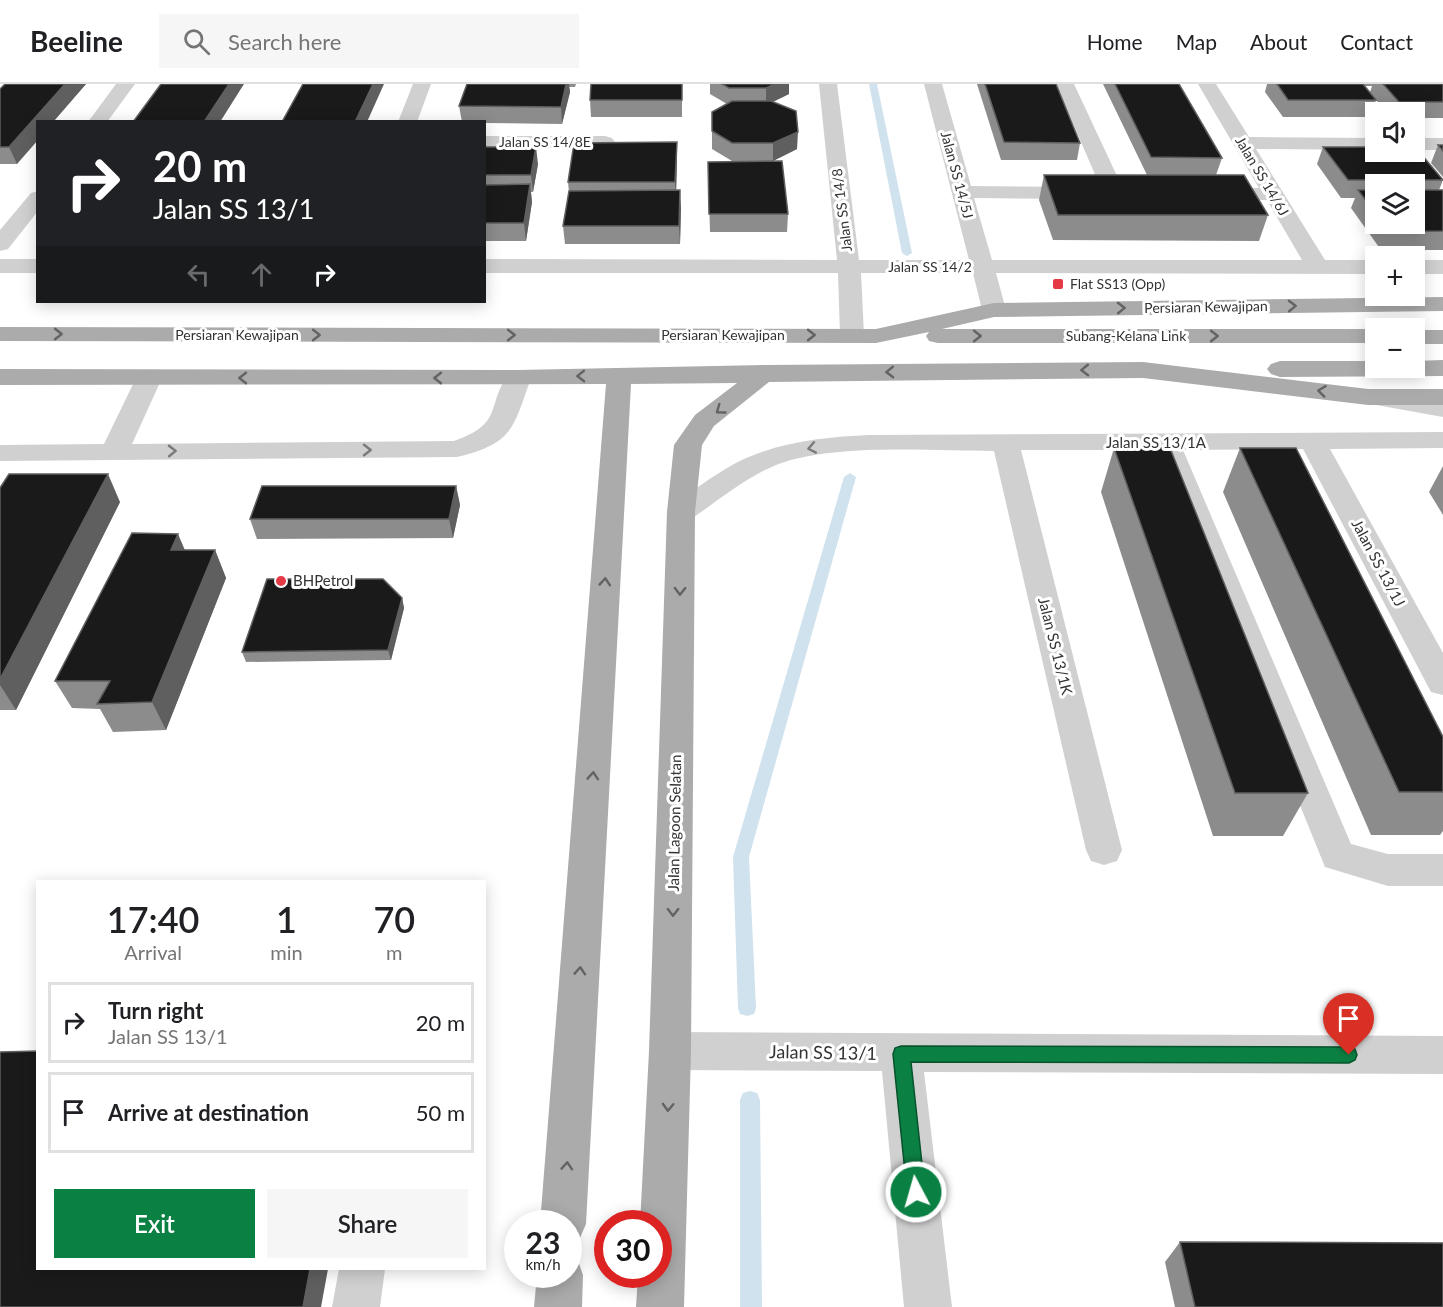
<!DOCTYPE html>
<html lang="en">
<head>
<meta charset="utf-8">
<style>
	body { margin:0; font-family:Lato,sans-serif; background:#f6f6f6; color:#202124; height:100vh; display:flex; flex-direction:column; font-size:22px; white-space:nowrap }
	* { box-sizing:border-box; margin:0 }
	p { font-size:20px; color:#757577 }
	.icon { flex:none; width:33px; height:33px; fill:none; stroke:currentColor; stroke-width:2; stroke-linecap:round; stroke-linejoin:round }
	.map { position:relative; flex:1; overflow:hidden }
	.side { position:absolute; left:36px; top:796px; width:450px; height:390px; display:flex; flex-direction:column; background:#fff; border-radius:0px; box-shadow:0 3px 15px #0003 }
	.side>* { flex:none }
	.guide { position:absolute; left:36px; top:36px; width:450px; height:183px; border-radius:0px; box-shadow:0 3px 15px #0003; background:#202124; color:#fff; overflow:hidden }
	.tools { position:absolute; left:1365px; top:18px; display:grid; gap:12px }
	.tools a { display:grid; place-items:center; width:60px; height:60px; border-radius:0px; background:#fff; box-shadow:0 3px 15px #0003; font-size:30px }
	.speed { position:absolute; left:504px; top:1126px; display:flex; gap:12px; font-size:30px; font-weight:700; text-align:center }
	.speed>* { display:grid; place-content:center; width:78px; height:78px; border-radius:50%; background:#fff; box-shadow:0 3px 15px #0003; line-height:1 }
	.speed small { font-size:15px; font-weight:400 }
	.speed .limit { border:9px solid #d22; background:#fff; color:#111 }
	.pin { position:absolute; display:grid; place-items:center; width:51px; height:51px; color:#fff; margin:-62px -26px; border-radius:50% 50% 50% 0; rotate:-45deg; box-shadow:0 0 6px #0007 }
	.pin .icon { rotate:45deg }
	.me { position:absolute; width:66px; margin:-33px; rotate:354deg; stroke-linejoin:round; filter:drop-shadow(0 0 4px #0008) }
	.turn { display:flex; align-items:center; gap:21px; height:126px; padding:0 18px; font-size:27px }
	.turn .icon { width:78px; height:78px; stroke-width:2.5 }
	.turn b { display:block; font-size:42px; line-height:51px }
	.lanes { display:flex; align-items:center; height:57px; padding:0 18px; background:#0003; justify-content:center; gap:30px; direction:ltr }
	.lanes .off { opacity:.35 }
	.eta { display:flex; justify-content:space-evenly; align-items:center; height:102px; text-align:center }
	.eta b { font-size:36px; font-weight:600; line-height:42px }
	.primary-button { display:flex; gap:12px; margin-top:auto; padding:12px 18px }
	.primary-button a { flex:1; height:69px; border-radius:0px; background:#0b8043; color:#fff; font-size:24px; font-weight:600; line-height:69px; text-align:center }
	.primary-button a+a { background:#f6f6f6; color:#202124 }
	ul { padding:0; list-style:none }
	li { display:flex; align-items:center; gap:18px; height:81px; margin:0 12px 9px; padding:0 6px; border:3px solid #e0e0e0; border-radius:0px }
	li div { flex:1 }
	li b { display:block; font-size:22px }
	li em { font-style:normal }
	header { display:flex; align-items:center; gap:36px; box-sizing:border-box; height:84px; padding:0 30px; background:#fff; border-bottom:2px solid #e0e0e0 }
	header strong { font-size:28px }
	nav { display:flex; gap:33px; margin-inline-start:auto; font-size:21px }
	.search { width:420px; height:54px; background:#f6f6f6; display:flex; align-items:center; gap:15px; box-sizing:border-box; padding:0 21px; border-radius:0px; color:#757577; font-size:22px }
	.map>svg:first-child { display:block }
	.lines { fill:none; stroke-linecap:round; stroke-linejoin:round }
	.stream { fill:#cfe2ee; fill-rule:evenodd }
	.minor { fill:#d0d0d0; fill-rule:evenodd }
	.major { fill:#ababab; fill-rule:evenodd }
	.wall { fill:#8c8c8c; fill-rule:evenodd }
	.shaded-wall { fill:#5f5f5f }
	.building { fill:#1a1a1a; stroke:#5f5f5f; stroke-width:1.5 }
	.oneway { stroke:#636363 }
	.oneway2 { stroke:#7a7a7a }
	.route { fill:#0b8043; stroke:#07532c; stroke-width:1.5 }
	.poi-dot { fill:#e63946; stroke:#fff; stroke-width:2 }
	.labels { text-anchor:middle; stroke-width:6; stroke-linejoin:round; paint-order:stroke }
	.far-street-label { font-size:14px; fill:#333; stroke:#fff }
	.far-poi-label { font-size:14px; fill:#333; stroke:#fff; text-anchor:start }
	.street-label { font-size:15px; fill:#333; stroke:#fff }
	.poi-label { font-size:15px; fill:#333; stroke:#fff; text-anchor:start }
	.near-street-label { font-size:18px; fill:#333; stroke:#fff }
</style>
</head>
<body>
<header>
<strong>Beeline</strong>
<div class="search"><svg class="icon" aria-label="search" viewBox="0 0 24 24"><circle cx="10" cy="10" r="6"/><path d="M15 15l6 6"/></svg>Search here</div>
<nav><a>Home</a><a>Map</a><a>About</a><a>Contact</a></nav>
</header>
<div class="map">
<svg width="1443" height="1223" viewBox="0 0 1443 1223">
	<rect width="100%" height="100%" fill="#fff"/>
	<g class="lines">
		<g class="stream">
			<path d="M869,0H877L912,169L907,172L902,169Z"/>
			<path d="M850,389L856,393L749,773L756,924L754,930L747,932L740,930L738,924L733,773L844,393Z"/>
			<path d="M750,1007L757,1009L760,1016L762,1223H740V1016L743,1009Z"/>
		</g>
		<g class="minor">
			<path d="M116,0H135L107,38H88Z"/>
			<path d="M413,0H431L417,38H398Z"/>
			<path d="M819,0H837L859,176H969L924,0H942L971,102L1086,103L1093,105L1097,109L1093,113L1086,115L974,114L992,176H1302L1267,116H1210L1203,114L1199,110L1203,106L1210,104H1259L1198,0H1216L1249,53L1376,54V66L1256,65L1325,176H1376V190L996,189L1006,226L1002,231L994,233L986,231L982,226L973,189H861L864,251L861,256L852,258L843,256L840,251L838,189H484V175L837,176Z"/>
			<path d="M1056,0H1074L1125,109L1121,113L1114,115L1107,113L1103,109Z"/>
			<path d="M484,52H605L612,54L615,58L612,62L605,64H484Z"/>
			<rect x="1414" y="54" width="29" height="12"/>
			<path d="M38,107V127L8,165L0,167V146L31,109Z"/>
			<rect x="0" y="175" width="38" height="14"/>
			<rect x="1414" y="176" width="29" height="14"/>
			<path d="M149,286L158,289L162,294L132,360L454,357C505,339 485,323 509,289L518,286L527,289L531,294C513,344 514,359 457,373L0,377V361L104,360L136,294L140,289Z"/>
			<path d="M1374,306L1443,317V333L1365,319L1361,314L1365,309Z"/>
			<path d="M1443,348V364L1330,365L1443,569V611L1431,608L1303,365L1183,366L1351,760L1388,770H1443V802H1388L1325,783L1156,366H1021L1122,766L1117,777L1104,781L1091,777L1086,766L994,367C932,367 833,359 776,381C745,394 719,416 691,435L681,437L671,435L667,428L671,421C692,408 712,392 734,380C776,358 823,353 870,351Z"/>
			<path d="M670,948L1443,952V990L924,988L952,1223H904L882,987L670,986L655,981L649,967L655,953Z"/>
			<path d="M339,1185H385L380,1223H332Z"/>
		</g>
		<g class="major">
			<path d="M1443,213V227L994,233L942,245H1376V259H938L929,257L926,252L929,248L876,259L0,257V243L876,245L994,219Z"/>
			<rect x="1414" y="246" width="29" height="14"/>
			<path d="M1443,276V292L1280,293L1271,290L1267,285L1271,280L1280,277H1376V284H1414V277Z"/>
			<path d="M1143,278L1368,305H1443V321H1368L1143,294L769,298L714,342L702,361L695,428L691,967L684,1223H636L638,1191H658V1140H640L649,967L667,428L674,361L695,331L737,299L631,300L586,1140L579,1156L568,1161V1140H540L606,300L0,301V285L518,286L765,281Z"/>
			<path d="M568,1171L577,1174L583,1191L582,1223H534L537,1191H568Z"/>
		</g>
	</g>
	<g class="wall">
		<path d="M5,0H86L53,38H38L17,80H0V5Z"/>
		<path d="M466,0H576L575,3H569L570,8L562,40L484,39V38H462L459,22L466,3Z"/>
		<path d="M682,0V33H591L590,16Z"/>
		<path d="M710,0H789V10L773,18L797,65L773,77H732L712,65V28L727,20L710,10Z"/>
		<path d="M977,0H1056L1080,59L1077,76H1001Z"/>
		<path d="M1103,0H1179L1222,74L1216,91L1268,131L1259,157L1053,156L1039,116L1044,91H1147Z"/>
		<path d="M1267,0H1443V34H1414V28H1387L1376,16L1370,33H1283L1265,8ZM1365,2H1372L1370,8Z"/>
		<path d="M1438,61H1443V93L1431,79Z"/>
		<path d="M484,63L538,80L533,108H531L532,118L526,157H484Z"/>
		<path d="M1323,63L1443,96L1439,106H1443V166H1381L1351,124L1355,114H1341L1317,80ZM1376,100H1414V140H1376Z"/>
		<path d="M677,75L676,106L681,124L680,160H565L563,142L569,108L568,98Z"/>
		<path d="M708,78L788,130L787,148H710Z"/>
		<path d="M1114,364L1308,709L1283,752H1213L1101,408Z"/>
		<path d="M1240,364L1443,653V747L1440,751H1371L1223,408Z"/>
		<path d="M1443,382V431L1429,408Z"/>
		<path d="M456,402L460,421L453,454L257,455L250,435Z"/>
		<path d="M0,404L120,418L16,626H0Z"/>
		<path d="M184,466H215L226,494L166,646L113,648L100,625L72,624L55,597Z"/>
		<path d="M402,514L404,524L391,576L246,578L242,568Z"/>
		<path d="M1180,1158L1443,1223H1175L1165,1178Z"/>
	</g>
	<g class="shaded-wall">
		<path d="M65,0H86L53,38H38V56L17,80L9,63Z"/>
		<path d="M229,0H244L220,38H204Z"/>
		<path d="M373,0H384L367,38H355Z"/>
		<path d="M566,0H569L570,8L562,40L561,23Z"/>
		<path d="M775,0H789V10L766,21V4Z"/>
		<path d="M798,48L797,65L773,77V59Z"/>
		<path d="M677,58V75L676,115L675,98Z"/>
		<path d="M536,63L538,80L533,108L531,91Z"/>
		<path d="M530,100L532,118L526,157L524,139Z"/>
		<path d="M680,106L681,124L680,160L679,142Z"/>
		<path d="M108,390L120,418L16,626L0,601V595Z"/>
		<path d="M456,402L460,421L453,454L449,435Z"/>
		<path d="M178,450L190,478L171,466Z"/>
		<path d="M215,466L226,494L166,646L152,618Z"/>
		<path d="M402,514L404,524L391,576L388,566Z"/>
		<path d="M310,1185H328L321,1223H303Z"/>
	</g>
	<g class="building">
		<path d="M5,0H65L9,63H0V5Z"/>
		<path d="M161,0H229L204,38H133Z"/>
		<path d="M303,0H373L355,38H282Z"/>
		<path d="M467,0H566L561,23L459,22Z"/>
		<path d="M591,0H682V16H590Z"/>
		<path d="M722,0H775L766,4H729Z"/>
		<path d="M985,0H1056L1080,59L1004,58Z"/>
		<path d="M1115,0H1179L1222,74L1151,73Z"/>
		<path d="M1277,0H1363L1376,16H1288Z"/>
		<path d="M1383,0H1443V18H1399Z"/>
		<path d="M732,17H771L796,27L798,48L773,59H732L712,47V28Z"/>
		<path d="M677,58L675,98H568L574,59Z"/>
		<path d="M1438,61H1443V67Z"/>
		<path d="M484,63H536L531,91H484Z"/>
		<path d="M1323,63H1376V68H1414L1415,63L1443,96H1348Z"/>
		<path d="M782,77L788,130H709L708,78Z"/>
		<path d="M1044,91H1244L1268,131H1058Z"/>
		<path d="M530,100L524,139H484V101Z"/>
		<path d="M680,106L679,142H563L569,107Z"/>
		<path d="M1358,106H1376V130Z"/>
		<path d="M1414,106H1443V147L1389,148L1383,140H1414Z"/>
		<path d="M1114,364H1170L1308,709H1235Z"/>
		<path d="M1240,364H1296L1443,653V708H1399Z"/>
		<path d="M9,390H108L0,595V404Z"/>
		<path d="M262,402H456L449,435H250Z"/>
		<path d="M132,449L178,450L171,466H215L152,618L97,620L110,597H55Z"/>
		<path d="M267,495H383L402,514L388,566L242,568Z"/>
		<path d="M38,967V1185H310L303,1223H0V968Z"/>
		<path d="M1180,1158L1443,1159V1223H1195Z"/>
	</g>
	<defs><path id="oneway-chevron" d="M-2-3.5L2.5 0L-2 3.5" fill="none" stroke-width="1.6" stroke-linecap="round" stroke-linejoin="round" transform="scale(1.5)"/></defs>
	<g class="oneway">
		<use href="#oneway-chevron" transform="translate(1292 222) rotate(-1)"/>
		<use href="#oneway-chevron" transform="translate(1121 224) rotate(-1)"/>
		<use href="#oneway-chevron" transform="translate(58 250)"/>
		<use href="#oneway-chevron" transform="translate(316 251)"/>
		<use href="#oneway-chevron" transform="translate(511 251)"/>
		<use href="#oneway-chevron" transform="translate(811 251)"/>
		<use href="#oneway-chevron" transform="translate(977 252)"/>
		<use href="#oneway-chevron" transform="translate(1214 252)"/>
		<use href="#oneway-chevron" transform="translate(1085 286) rotate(179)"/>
		<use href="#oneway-chevron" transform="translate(890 288) rotate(179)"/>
		<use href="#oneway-chevron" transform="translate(581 292) rotate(179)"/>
		<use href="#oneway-chevron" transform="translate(243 294) rotate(180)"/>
		<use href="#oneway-chevron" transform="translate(438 294) rotate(180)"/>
		<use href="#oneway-chevron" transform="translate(1322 307) rotate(-173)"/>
		<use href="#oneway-chevron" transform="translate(720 326) rotate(144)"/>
		<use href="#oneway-chevron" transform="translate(605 498) rotate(-86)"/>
		<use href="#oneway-chevron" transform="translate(680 507) rotate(91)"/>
		<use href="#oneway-chevron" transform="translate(593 692) rotate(-86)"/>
		<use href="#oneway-chevron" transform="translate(673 828) rotate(91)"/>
		<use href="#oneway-chevron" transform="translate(580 887) rotate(-86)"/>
		<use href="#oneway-chevron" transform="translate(668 1023) rotate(92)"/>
		<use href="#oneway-chevron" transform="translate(567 1082) rotate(-86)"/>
	</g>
	<g class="oneway2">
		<use href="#oneway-chevron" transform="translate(812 364) rotate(169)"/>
		<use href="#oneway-chevron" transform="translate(367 366)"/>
		<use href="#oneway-chevron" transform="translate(172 367) rotate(-1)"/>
	</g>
	<path class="route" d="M901,962L1349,963L1355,965L1357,971L1355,976L1349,979L911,978L925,1108L923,1115L916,1117L909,1115L907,1108L893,970L895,964Z"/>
	<g class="poi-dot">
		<rect x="1052" y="194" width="12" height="12" rx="3"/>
		<circle cx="281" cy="497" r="6"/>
	</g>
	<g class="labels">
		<g class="far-street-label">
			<text x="545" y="63">Jalan SS 14/8E</text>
			<text transform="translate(957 91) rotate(75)" y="5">Jalan SS 14/5J</text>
			<text transform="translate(1262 92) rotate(59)" y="5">Jalan SS 14/6J</text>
			<text transform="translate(842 126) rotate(-97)" y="5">Jalan SS 14/8</text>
			<text x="930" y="188">Jalan SS 14/2</text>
			<text transform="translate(1206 223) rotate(-1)" y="5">Persiaran Kewajipan</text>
			<text x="237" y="256">Persiaran Kewajipan</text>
			<text x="723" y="256">Persiaran Kewajipan</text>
			<text x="1126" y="257">Subang-Kelana Link</text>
		</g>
		<g class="far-poi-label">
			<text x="1070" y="205">Flat SS13 (Opp)</text>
		</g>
		<g class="street-label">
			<text x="1156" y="364">Jalan SS 13/1A</text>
			<text transform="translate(1378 479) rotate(62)" y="5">Jalan SS 13/1J</text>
			<text transform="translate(1055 562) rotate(76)" y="5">Jalan SS 13/1K</text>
			<text transform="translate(675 739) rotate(-89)" y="5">Jalan Lagoon Selatan</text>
		</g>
		<g class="poi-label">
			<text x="293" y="502">BHPetrol</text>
		</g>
		<g class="near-street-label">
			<text transform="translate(823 969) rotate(1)" y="6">Jalan SS 13/1</text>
		</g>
	</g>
</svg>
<div class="tools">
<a><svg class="icon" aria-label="sound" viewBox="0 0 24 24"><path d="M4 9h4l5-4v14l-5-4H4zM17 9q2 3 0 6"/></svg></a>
<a><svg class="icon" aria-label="layers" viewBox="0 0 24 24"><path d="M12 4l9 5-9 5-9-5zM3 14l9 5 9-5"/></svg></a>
<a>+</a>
<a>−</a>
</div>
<div class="speed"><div>23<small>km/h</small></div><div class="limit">30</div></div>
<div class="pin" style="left:1349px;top:971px;background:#d93025"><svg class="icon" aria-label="arrive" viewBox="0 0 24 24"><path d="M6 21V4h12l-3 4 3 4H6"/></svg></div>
<svg class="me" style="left:916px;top:1108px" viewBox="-20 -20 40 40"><circle r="17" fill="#0b8043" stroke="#fff" stroke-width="3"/><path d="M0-11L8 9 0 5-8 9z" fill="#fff"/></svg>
<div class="guide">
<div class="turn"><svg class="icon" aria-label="right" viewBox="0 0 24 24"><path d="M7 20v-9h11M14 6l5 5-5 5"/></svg><div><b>20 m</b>Jalan SS 13/1</div></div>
<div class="lanes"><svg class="icon off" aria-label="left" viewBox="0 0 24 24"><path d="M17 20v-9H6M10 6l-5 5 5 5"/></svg><svg class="icon off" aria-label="ahead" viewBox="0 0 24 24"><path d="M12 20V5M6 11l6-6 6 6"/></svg><svg class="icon" aria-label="right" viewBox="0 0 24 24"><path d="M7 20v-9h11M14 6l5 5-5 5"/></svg></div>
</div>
<section class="side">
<div class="eta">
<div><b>17:40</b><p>Arrival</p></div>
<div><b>1</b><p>min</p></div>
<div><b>70</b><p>m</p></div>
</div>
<ul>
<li><svg class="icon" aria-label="right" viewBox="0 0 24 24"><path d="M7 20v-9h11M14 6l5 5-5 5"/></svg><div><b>Turn right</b><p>Jalan SS 13/1</p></div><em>20 m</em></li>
<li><svg class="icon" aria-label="arrive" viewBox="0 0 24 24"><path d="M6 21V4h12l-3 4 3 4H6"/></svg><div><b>Arrive at destination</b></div><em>50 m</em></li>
</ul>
<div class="primary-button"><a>Exit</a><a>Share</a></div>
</section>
</div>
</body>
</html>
